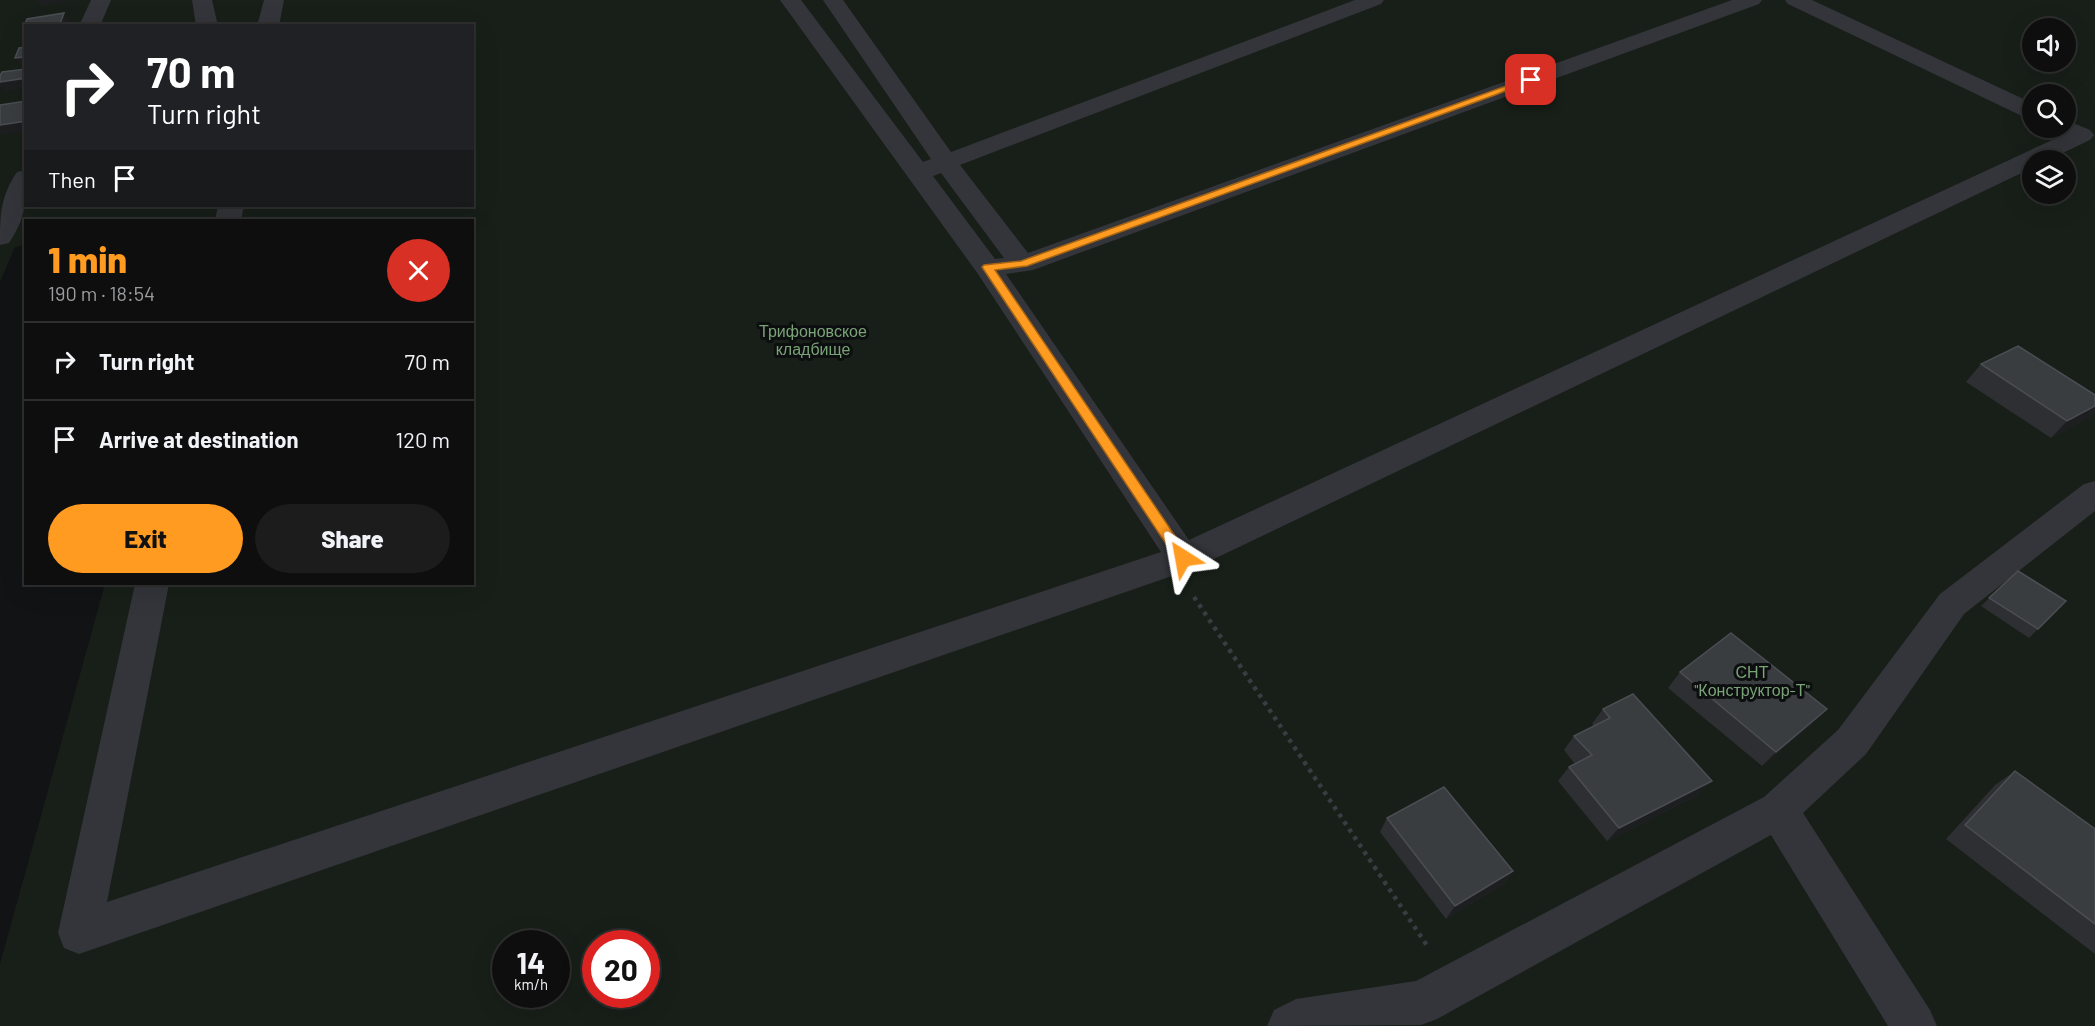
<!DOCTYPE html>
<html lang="en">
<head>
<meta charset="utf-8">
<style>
	body { margin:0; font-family:Barlow,sans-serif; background:#1c1c1d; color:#f1f3f6; height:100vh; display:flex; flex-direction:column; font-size:22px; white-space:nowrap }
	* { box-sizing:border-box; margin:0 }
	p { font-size:20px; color:#9b9c9e }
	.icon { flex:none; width:33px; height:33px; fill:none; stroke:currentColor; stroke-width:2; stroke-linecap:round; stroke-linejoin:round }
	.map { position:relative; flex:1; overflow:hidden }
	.panel { position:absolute; left:24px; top:219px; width:450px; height:366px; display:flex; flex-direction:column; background:#0e0e0f; border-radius:0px; box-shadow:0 6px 24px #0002,0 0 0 2px #2e2e2f }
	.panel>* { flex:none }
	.hud { position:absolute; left:24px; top:24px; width:450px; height:183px; border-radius:0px; box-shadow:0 6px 24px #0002,0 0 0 2px #2e2e2f; background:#202124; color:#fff; overflow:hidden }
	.buttons { position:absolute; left:2022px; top:18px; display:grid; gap:12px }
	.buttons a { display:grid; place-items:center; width:54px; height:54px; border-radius:50%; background:#0e0e0f; box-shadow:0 6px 24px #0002,0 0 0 2px #2e2e2f; font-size:30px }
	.speed { position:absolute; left:492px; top:930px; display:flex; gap:12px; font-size:30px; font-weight:700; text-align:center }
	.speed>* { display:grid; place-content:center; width:78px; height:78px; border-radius:50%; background:#0e0e0f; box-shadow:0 6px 24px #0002,0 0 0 2px #2e2e2f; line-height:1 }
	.speed small { font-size:15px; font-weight:400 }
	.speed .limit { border:9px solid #d22; background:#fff; color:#111 }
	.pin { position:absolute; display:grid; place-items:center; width:51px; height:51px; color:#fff; margin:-26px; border-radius:12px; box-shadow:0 3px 9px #0006 }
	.me { position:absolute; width:66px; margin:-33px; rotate:326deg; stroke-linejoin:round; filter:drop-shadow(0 0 4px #0008) }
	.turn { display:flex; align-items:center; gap:21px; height:126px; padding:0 24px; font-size:27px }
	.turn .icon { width:78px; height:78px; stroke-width:2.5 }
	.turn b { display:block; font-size:42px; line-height:51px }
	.then { display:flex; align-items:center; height:57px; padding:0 24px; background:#0003; gap:12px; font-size:22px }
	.round { display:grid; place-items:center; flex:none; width:63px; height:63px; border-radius:32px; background:#1c1c1d }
	.head { display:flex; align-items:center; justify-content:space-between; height:102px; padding:0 24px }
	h1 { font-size:36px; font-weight:800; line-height:45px; color:#ff9b20 }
	.cta { display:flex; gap:12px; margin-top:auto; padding:12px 24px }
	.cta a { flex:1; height:69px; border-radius:36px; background:#ff9b20; color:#111; font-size:24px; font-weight:800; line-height:69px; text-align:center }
	.cta a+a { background:#1c1c1d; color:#f1f3f6 }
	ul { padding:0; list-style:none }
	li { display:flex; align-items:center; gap:18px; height:78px; padding:0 24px; border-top:2px solid #2e2e2f }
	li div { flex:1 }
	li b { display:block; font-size:22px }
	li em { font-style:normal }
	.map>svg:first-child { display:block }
	.green { fill:#181f18; fill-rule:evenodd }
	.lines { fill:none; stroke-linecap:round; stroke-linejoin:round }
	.path { stroke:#393c41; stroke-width:4.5; stroke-dasharray:4 5; stroke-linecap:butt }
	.minor { fill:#33353a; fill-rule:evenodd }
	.wall { fill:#2e2f32 }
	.shaded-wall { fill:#1d1e20 }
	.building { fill:#3a3d40; stroke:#4a4e53; stroke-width:1.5 }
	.route { fill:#ff9b20; stroke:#a66515; stroke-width:1.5 }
	.labels { text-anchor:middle; stroke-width:6; stroke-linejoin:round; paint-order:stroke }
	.park-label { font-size:16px; fill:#7aa377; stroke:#0d0e0f }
</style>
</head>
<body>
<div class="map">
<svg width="2095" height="1026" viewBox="0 0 2095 1026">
	<rect width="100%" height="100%" fill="#121314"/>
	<path class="green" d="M0,0H2095V1026H0V964L105,584H472V220H26L25,245L15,247L0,282ZM26,26H472V206H26ZM2032,28H2066V62H2032ZM2032,94H2066V128H2032ZM2032,160H2066V194H2032ZM506,944H556V994H506ZM596,944H646V994H596Z"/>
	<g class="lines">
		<path class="path" d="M1194,597L1428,947"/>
		<g class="minor">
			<path d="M91,0H111L100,26H79Z"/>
			<path d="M192,0H212L218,26H196Z"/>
			<path d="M264,0H284L279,26H257Z"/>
			<path d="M780,0H801L923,162L931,159L823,0H843L951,152L1355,0H1384L1381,4L960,165L1028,253L1732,0H1762L1759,4L1033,270L1006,274L1189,540L2063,135L2054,128H2066V120L2090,130L2094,135L2090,140L2048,160H2032V168L1195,568L79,954L64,948L58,933L135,584H169L107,902L1161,552L978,274ZM941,173L1004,258L995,259L933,176Z"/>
			<path d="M1785,0H1812L2032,103V119L2024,117L1788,4Z"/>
			<path d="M26,170C26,199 27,217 9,243L0,245C0,216 0,197 17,172Z"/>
			<path d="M218,206H244L241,220H215Z"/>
			<path d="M2095,481V511L1964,614L1866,754L1803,813L1930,1010L1937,1026H1888L1771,835L1437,1019L1421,1025L1267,1026L1274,1010L1296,999L1416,981L1764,797L1838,730L1940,594L2084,484Z"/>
		</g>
	</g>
	<g class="wall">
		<path d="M1981,364L2095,395V411L2088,418L2051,438L1966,382Z"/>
		<path d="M2018,571L2038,629L2029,638L1981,606Z"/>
		<path d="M1680,672L1812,724L1762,766L1668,688Z"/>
		<path d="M1603,709L1698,795L1607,841L1558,781L1569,767L1575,764L1564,750L1574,736L1594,726L1592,724Z"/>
		<path d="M2015,771L2095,829V954L1946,839L1995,785Z"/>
		<path d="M1387,818L1513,871L1503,884L1446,919L1380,832Z"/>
	</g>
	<g class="shaded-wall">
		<path d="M37,0H69V1L41,6Z"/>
		<path d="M64,13L69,21L68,26H54Z"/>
		<path d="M26,57V66L21,67L15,58Z"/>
		<path d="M26,78V88L4,92L0,87V82Z"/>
		<path d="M26,121V131L0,135V125Z"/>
		<path d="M2095,406V411L2088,418L2051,438L2067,421Z"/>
		<path d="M1827,709L1812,724L1762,766L1776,752Z"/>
		<path d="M1712,781L1698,795L1607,841L1619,828Z"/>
		<path d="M1513,871L1503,884L1446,919L1455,906Z"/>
	</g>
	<g class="building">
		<path d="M64,13L60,24L54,26H26V30H23L27,19Z"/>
		<path d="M26,47V57L15,58L19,48Z"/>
		<path d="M26,69V78L0,82V76L2,72Z"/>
		<path d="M26,101V121L0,125V105Z"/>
		<path d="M2018,346L2095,395V406L2067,421L1981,364Z"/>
		<path d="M2018,571L2066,601L2038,629L1989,598Z"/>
		<path d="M1731,633L1827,709L1776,752L1680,672Z"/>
		<path d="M1633,694L1712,781L1619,828L1569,767L1592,755L1574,736L1610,718L1603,709Z"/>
		<path d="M2015,771L2095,829V924L1965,825Z"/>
		<path d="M1444,787L1513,871L1455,906L1387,818Z"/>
	</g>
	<path class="route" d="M1528,78L1536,80L1027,266L995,270L1190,558L1188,562H1178L982,267L984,265L1021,261Z"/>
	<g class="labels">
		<g class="park-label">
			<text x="813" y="337">Трифоновское<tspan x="813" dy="18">кладбище</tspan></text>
			<text x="1752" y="678">СНТ<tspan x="1752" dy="18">"Конструктор-Т"</tspan></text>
		</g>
	</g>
</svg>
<div class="buttons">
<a><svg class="icon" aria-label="sound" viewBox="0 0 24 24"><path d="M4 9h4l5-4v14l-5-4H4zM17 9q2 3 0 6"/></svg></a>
<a><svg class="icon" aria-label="search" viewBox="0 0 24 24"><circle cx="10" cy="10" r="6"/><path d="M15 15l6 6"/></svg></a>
<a><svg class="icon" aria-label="layers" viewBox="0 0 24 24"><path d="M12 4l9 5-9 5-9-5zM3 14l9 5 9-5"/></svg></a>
</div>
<div class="speed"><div>14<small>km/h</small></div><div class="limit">20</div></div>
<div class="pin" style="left:1531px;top:80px;background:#d93025"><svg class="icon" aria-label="arrive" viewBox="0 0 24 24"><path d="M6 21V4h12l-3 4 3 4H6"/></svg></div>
<svg class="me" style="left:1183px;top:558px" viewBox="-20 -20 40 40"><path d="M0-17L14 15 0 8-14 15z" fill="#ff9b20" stroke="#fff" stroke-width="4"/></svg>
<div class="hud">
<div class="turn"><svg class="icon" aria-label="right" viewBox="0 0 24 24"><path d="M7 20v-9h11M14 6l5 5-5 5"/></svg><div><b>70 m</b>Turn right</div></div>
<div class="then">Then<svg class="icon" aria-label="arrive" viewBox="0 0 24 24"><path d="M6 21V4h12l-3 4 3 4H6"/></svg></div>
</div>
<section class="panel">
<div class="head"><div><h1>1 min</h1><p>190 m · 18:54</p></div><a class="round" style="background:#d93025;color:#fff"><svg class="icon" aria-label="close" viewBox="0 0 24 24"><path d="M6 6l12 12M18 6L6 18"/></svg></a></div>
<ul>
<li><svg class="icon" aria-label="right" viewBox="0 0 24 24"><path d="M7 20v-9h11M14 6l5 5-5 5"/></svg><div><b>Turn right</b></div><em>70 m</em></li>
<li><svg class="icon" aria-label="arrive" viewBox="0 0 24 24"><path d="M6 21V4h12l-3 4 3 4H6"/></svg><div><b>Arrive at destination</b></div><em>120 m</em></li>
</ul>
<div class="cta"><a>Exit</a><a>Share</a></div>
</section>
</div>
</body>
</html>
